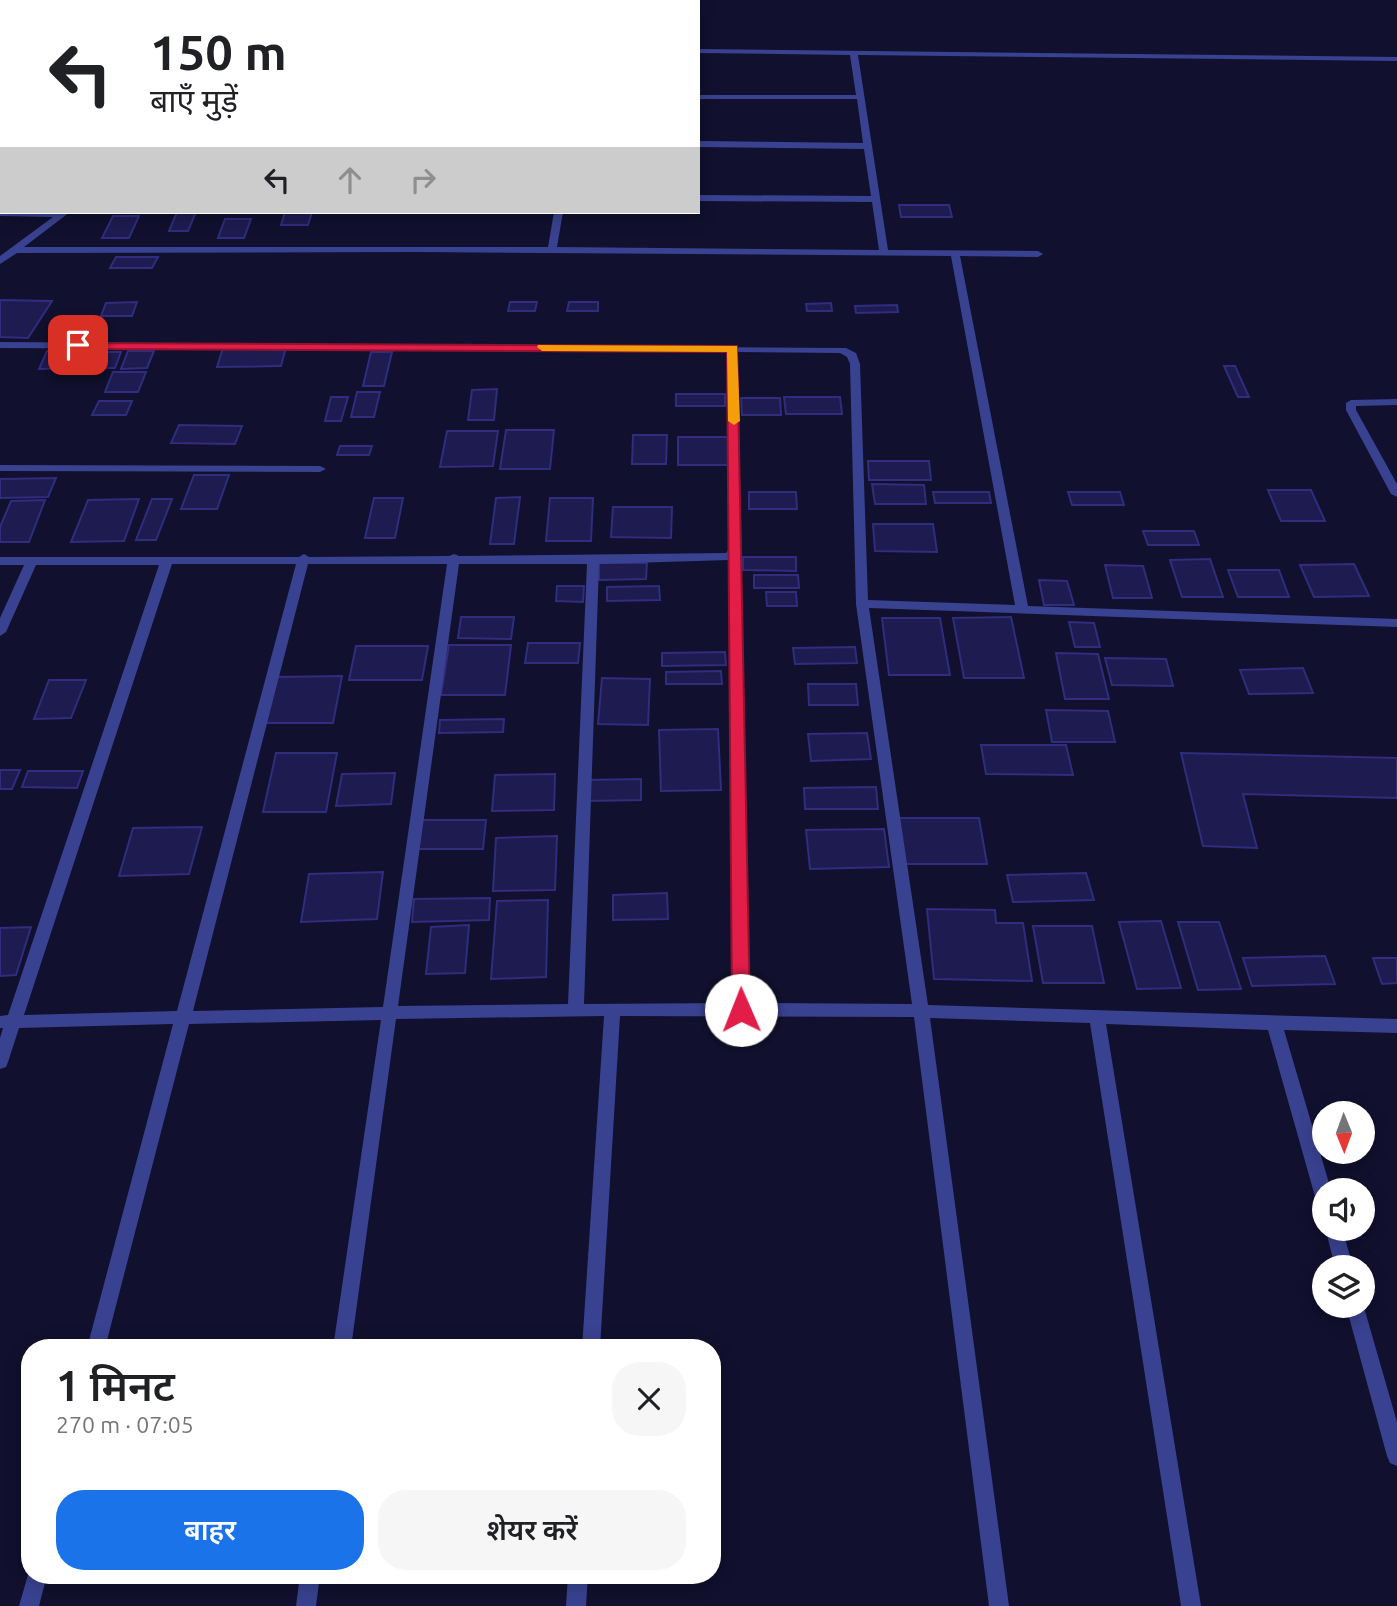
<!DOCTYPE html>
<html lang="hi">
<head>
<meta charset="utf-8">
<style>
	body { margin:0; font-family:Ubuntu,"Noto Sans Devanagari",sans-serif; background:#f6f6f6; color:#202124; height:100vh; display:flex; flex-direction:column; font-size:26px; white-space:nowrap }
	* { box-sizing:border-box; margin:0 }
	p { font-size:23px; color:#757577 }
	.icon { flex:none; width:38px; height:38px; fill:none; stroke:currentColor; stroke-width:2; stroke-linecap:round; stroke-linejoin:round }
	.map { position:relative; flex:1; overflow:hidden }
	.sheet { position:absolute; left:21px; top:1339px; width:700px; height:245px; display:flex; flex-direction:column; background:#fff; border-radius:28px; box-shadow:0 4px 18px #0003 }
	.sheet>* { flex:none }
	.hud { position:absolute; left:0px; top:0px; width:700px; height:214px; box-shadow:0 4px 18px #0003; background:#fff; color:#202124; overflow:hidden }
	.needle { width:46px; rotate:179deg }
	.fabs { position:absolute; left:1312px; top:1101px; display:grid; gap:14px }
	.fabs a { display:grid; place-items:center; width:63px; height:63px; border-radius:50%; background:#fff; box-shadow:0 4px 18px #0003; font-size:35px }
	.pin { position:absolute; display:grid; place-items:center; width:60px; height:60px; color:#fff; margin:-30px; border-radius:14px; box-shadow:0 4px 10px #0006 }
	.me { position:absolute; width:77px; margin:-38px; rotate:359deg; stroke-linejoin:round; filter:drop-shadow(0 0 5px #0008) }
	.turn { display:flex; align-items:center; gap:24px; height:147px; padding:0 35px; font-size:32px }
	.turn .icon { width:91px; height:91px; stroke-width:2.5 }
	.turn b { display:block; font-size:49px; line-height:60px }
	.lanes { display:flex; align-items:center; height:66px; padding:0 35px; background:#0003; justify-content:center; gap:35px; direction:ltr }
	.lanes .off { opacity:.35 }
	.round { display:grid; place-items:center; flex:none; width:74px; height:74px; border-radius:28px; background:#f6f6f6 }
	.overview { display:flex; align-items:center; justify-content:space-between; height:119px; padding:0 35px }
	h1 { font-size:42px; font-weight:600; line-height:52px }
	.cta { display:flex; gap:14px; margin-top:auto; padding:14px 35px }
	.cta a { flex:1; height:80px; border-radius:28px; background:#1a73e8; color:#fff; font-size:28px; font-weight:600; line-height:80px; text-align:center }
	.cta a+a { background:#f6f6f6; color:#202124 }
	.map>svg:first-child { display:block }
	.building { fill:#1e1b50; stroke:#302c7e; stroke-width:2 }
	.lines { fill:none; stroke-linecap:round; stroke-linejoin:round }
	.street { fill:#394290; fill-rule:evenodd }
	.route { fill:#e11d48; stroke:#92132f; stroke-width:2 }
	.slow { fill:#f59e0b }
</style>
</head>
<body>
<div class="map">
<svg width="1397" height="1606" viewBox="0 0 1397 1606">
	<rect width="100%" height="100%" fill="#11102e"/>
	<g class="building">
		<path d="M899,205H949L952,217H901Z"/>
		<path d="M177,212H196L188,231H169Z"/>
		<path d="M285,212H312L308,225H281Z"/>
		<path d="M113,216H139L129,238H102Z"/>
		<path d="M225,219H251L244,238H218Z"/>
		<path d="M116,257H158L152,268H110Z"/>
		<path d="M0,300L52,301L28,338L0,337Z"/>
		<path d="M137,302L132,316H101L106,303Z"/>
		<path d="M510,302H537L535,311H508Z"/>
		<path d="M569,302H598V311H567Z"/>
		<path d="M831,303L832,311H807L806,304Z"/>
		<path d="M897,305L898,312L856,313L855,306Z"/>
		<path d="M286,347L281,366L217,367L223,348Z"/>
		<path d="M47,351H84L77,368L39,369Z"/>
		<path d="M128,351H154L147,368L121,369Z"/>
		<path d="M87,352H121L115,368H80Z"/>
		<path d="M371,352H392L384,386H363Z"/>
		<path d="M1224,366H1235L1249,397H1238Z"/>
		<path d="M113,372H146L138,392H105Z"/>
		<path d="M497,389L494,420H468L472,390Z"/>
		<path d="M357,392H380L374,417H351Z"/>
		<rect x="676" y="394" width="49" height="12"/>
		<path d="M331,397H348L341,421H325Z"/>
		<path d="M784,397H840L842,414H786Z"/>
		<path d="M741,398H780L781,415H742Z"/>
		<path d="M99,401H132L126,415H92Z"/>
		<path d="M179,425L242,426L235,444L171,443Z"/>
		<path d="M506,430H554L550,469H500Z"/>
		<path d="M447,431H498L493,466L440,467Z"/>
		<path d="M633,435H667L666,464H632Z"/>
		<rect x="678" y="437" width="50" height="28"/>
		<path d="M340,446H372L369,455H337Z"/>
		<path d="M868,461H929L931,480H869Z"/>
		<path d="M194,475H229L217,509H181Z"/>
		<path d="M56,478L48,497L0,498V479Z"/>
		<path d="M872,484L924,485L926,504H875Z"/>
		<path d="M1268,490H1311L1325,521H1281Z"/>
		<path d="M749,492H796L797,509H749Z"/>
		<path d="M933,492H989L991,503H935Z"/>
		<path d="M1068,492H1120L1124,505H1072Z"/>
		<path d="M520,497L514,544H490L496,498Z"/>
		<path d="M374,498H403L395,538H365Z"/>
		<path d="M550,498H593L591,541H546Z"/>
		<path d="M139,499L124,541L71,542L88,500Z"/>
		<path d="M152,499H172L156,540H136Z"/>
		<path d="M45,500L29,542H0V527L11,501Z"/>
		<path d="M613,507H672L671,538L611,537Z"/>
		<path d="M873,524H933L937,552L875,551Z"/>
		<path d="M1143,531H1194L1199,545H1148Z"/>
		<path d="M743,557H796V571L743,570Z"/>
		<path d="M1210,559L1223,597H1182L1170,560Z"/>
		<path d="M599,563H647L646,579L599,580Z"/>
		<path d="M1354,564L1369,596L1314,597L1300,565Z"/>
		<path d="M1105,565L1143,566L1152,598H1113Z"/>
		<path d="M1228,570H1279L1289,597H1238Z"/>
		<path d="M754,575H798L799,588H754Z"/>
		<path d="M1039,580L1067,581L1074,605H1044Z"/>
		<path d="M557,586H584L583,602L556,601Z"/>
		<path d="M659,586L660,600L607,601V587Z"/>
		<path d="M766,592H796L797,606H767Z"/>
		<path d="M461,617H514L511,639L458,638Z"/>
		<path d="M1011,617L1024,678H964L953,618Z"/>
		<path d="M882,618H940L950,675H889Z"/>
		<path d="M1069,622L1094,623L1100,647H1075Z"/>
		<path d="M528,643H580L578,663H525Z"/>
		<path d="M449,645H511L505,695H441Z"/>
		<path d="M356,646H428L422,680H349Z"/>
		<path d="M855,647L857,663L795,664L793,648Z"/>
		<path d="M725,652L726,665L662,666V653Z"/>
		<path d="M1056,653L1098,654L1109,699H1065Z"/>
		<path d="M1105,658L1166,659L1173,686L1112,685Z"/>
		<path d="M1303,668L1313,693L1249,694L1240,670Z"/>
		<path d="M721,671L722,684H666V672Z"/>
		<path d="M342,676L333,723H265L276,677Z"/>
		<path d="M602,678L650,679L648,725L598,724Z"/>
		<path d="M49,680H86L71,718L34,719Z"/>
		<path d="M808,684H856L858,705H809Z"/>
		<path d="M1046,710L1108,711L1115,742H1052Z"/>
		<path d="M504,719L503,732L439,733L440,720Z"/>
		<path d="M718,729L721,790L661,791L659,730Z"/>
		<path d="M867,733L871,759L811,761L808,734Z"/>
		<path d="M981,745H1066L1073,775L986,774Z"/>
		<path d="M276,753H337L326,812H263Z"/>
		<path d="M1181,753L1397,758V798L1243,794L1257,848L1203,846Z"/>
		<path d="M0,770H20L12,789H0Z"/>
		<path d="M28,771H83L77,788L22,787Z"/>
		<path d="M395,773L391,804L336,806L342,774Z"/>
		<path d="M555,774L554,810L492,811L495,775Z"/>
		<path d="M641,779V800L587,801V780Z"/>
		<path d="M876,787L878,809H805L804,788Z"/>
		<path d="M896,818H979L987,864H901Z"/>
		<path d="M422,820H486L483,849H418Z"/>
		<path d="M202,827L189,874L119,876L133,828Z"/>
		<path d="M884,829L889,867L810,869L806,830Z"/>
		<path d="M557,836L555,890L493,891L496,838Z"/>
		<path d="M383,872L377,919L301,922L309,874Z"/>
		<path d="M1086,873L1094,900L1013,902L1007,875Z"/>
		<path d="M667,893L668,919L613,920V895Z"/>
		<path d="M490,898L489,920L412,922L414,899Z"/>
		<path d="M548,900L546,977L491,979L497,901Z"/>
		<path d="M927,909L995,910L996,923H1023L1032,981L934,979Z"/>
		<path d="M1161,921L1181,988L1137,989L1119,922Z"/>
		<path d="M1178,922H1219L1241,989L1198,990Z"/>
		<path d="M469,925L465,973L426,974L431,927Z"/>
		<path d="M1033,926H1092L1104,983H1043Z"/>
		<path d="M31,927L16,975L0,976V928Z"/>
		<path d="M1325,956L1335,984L1252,986L1243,958Z"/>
		<path d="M1373,958H1397V983L1382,984Z"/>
	</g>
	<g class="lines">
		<g class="street">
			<path d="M287,0H295L286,2Z"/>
			<rect x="471" y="0" width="8" height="2"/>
			<rect x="0" y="3" width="2" height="4"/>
			<rect x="0" y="28" width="2" height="4"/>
			<path d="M698,49L1397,57V61L858,55L888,250L1038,251L1043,254L1038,257L960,256L1028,606L1397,619V627L869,608L928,1005L1397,1019V1033L1284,1030L1331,1190H1325V1208L1319,1205L1316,1200L1268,1030L1106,1024L1201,1606H1181L1090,1023L930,1018L1009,1606H989L914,1017L620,1016L600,1348H582L604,1016L396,1019L351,1348H333L381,1020L189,1024L105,1348H87L173,1024L19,1028L8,1062L6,1067L0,1069V1038L3,1028H0V1016L8,1015L159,565H36L6,632L0,636V618L24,565H0V557H299L304,554L309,557L449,556L454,554L459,556L726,553L729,549L728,352L0,348V342L846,348L856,353L860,364L868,600L1015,605L951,256L416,252L17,253L0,264V256L53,217L0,216V210L70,212L24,247H548L554,212H563L557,247L879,250L872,202L698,201V195L871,196L864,149L698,147V141L863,143L857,99H698V95H856L850,55L698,53ZM738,352L840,353L847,357L850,364L856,604L912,1004L749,1003ZM729,560L733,1003L584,1004L599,564ZM172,564H296L177,1011L24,1015ZM308,564H447L383,1007L193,1011ZM459,564H587L568,1004L398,1006Z"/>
			<rect x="0" y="72" width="2" height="4"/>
			<rect x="0" y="111" width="2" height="6"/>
			<rect x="0" y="157" width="2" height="6"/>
			<path d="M1397,399V405L1356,406V410L1397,484V497L1391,494L1346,410V403L1351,400Z"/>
			<path d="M0,465L320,466L326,469L320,472L0,471Z"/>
			<path d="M1325,1227L1342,1228L1353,1267H1335Z"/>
			<path d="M1363,1304L1397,1422V1466L1390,1463L1387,1456L1346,1306Z"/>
			<path d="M30,1568V1575H47L39,1606H19Z"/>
			<path d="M300,1575H320L316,1606H296Z"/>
			<path d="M568,1575H588L586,1606H566Z"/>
		</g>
	</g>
	<path class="route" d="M74,343L737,346L750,1010L748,1015L741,1017L732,1010L727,352L78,349L72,345Z"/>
	<path class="slow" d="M538,345L737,346L740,421L734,425L728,421L727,352L542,351L537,347Z"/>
</svg>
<div class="fabs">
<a><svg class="needle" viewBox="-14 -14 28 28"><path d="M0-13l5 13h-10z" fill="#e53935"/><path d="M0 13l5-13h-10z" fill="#757577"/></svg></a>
<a><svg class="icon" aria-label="sound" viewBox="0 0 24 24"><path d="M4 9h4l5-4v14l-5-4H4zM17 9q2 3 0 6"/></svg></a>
<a><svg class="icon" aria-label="layers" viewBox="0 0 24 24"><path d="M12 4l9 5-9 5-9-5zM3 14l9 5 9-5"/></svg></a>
</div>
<div class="pin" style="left:78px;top:345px;background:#d93025"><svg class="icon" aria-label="arrive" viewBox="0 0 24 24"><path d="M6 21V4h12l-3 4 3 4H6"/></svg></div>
<svg class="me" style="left:741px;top:1010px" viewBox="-20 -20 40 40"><circle r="19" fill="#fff"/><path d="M0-13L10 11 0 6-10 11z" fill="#e11d48"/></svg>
<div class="hud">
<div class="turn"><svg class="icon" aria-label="left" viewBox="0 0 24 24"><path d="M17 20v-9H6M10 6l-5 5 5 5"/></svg><div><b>150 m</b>बाएँ मुड़ें</div></div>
<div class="lanes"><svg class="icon" aria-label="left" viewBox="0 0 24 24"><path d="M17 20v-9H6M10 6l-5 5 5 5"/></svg><svg class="icon off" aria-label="ahead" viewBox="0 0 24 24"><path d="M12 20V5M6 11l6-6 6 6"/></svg><svg class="icon off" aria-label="right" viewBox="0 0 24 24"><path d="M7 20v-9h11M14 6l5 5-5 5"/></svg></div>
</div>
<section class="sheet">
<div class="overview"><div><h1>1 मिनट</h1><p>270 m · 07:05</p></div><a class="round"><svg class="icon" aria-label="close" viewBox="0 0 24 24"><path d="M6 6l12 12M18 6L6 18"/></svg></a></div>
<div class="cta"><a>बाहर</a><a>शेयर करें</a></div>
</section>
</div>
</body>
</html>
